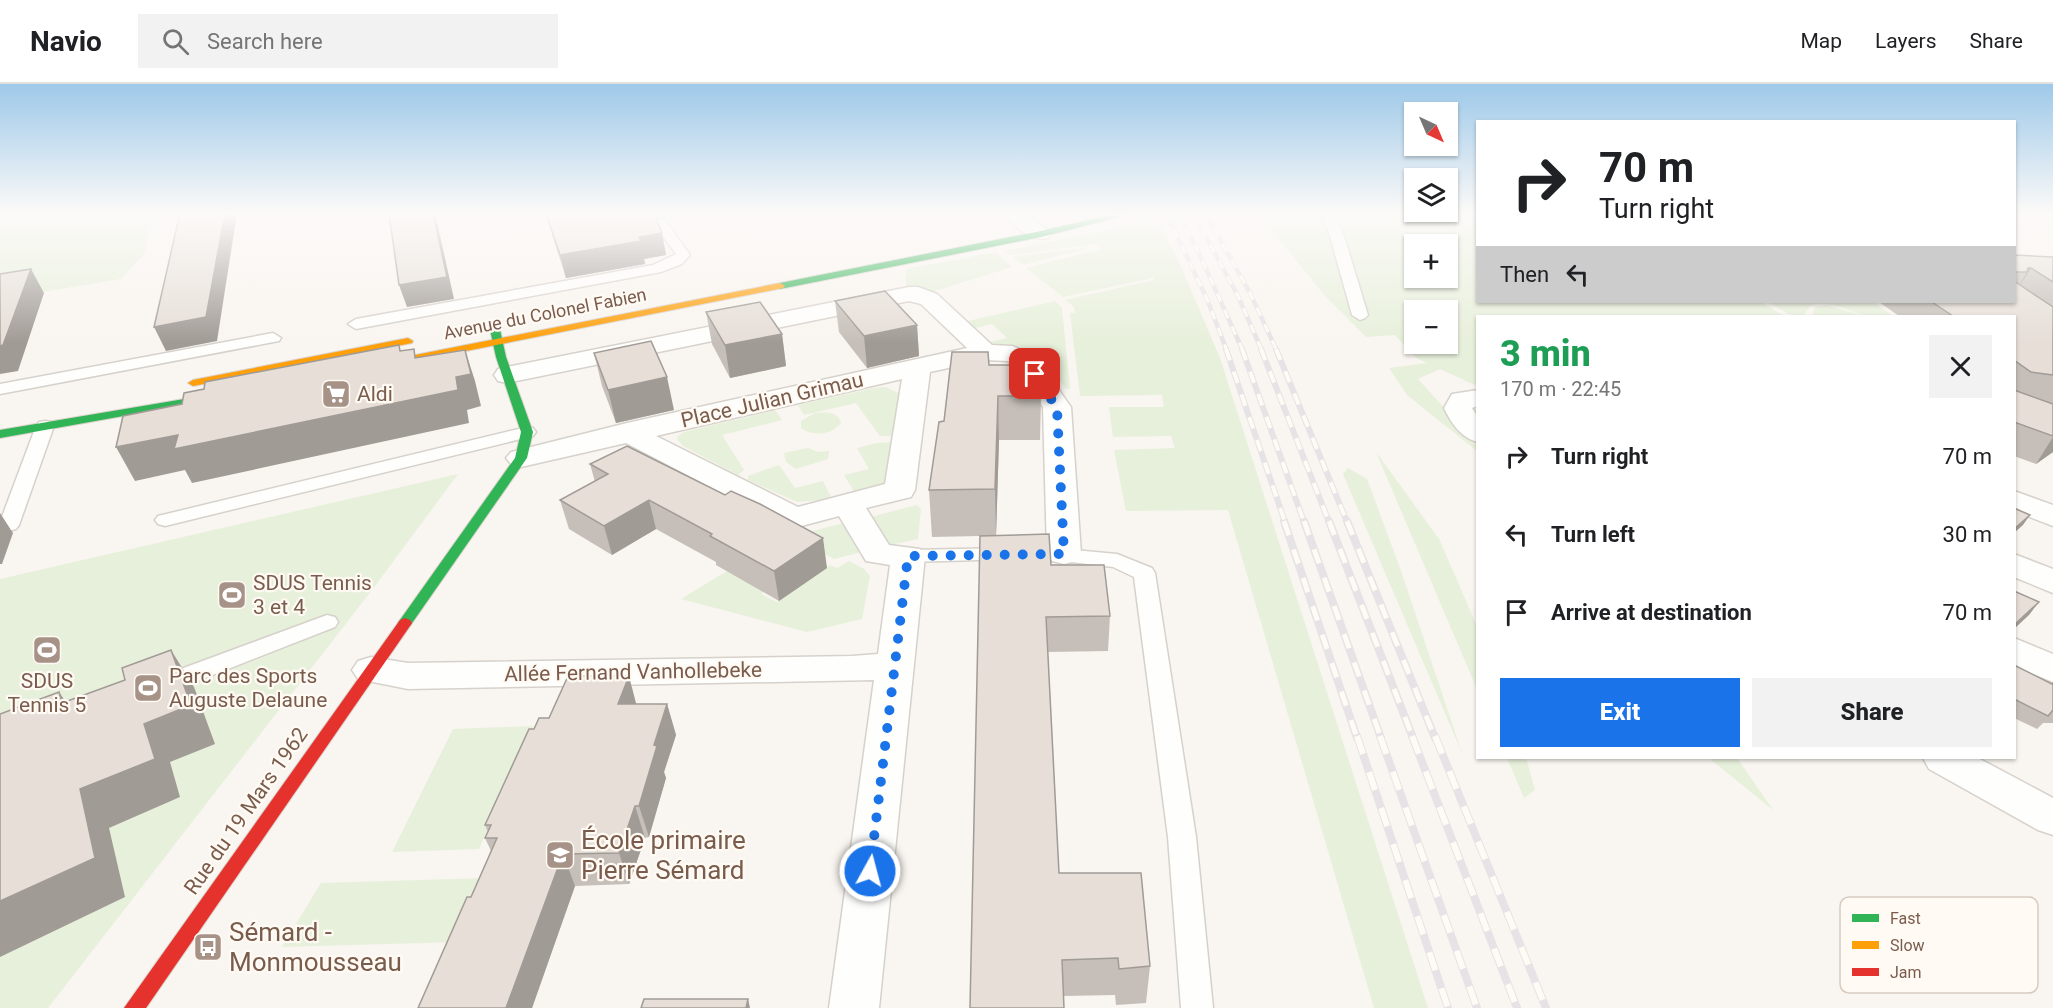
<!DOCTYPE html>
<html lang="en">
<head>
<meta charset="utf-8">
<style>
	body { margin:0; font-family:Roboto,sans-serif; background:#f2f2f2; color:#202124; height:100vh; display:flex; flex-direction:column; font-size:22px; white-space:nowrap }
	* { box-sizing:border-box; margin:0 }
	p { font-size:20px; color:#757577 }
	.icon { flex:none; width:33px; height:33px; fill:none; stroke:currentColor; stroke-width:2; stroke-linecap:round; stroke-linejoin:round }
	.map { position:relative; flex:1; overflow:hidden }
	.drawer { position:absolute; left:1476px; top:231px; width:540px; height:444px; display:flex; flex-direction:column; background:#fff; border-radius:0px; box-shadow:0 2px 4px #0004 }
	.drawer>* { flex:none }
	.banner { position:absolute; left:1476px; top:36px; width:540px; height:183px; border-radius:0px; box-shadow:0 2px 4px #0004; background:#fff; color:#202124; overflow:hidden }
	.needle { width:39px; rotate:136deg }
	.buttons { position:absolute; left:1404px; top:18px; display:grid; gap:12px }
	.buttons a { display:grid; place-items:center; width:54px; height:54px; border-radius:0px; background:#fff; box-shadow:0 2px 4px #0004; font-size:30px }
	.pin { position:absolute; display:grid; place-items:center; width:51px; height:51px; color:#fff; margin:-26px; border-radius:12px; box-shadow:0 3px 9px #0006 }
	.me { position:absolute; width:66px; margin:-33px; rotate:7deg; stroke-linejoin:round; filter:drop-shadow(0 0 4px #0008) }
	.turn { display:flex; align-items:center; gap:21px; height:126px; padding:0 24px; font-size:27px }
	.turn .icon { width:78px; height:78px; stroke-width:2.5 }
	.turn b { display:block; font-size:42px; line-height:51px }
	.then { display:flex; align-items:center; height:57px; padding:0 24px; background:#0003; gap:12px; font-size:22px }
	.round { display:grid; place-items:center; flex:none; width:63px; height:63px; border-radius:0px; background:#f2f2f2 }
	.summary { display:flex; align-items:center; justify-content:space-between; height:102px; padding:0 24px }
	h1 { font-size:36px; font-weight:800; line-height:45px; color:#1e9e55 }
	.cta { display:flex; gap:12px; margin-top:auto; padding:12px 24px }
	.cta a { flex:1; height:69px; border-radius:0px; background:#1a73e8; color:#fff; font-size:24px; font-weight:800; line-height:69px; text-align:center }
	.cta a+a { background:#f2f2f2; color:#202124 }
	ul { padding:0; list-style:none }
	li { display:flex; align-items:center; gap:18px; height:78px; padding:0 24px }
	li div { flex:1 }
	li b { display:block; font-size:22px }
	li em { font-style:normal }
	header { display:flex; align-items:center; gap:36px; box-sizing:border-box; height:84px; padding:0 30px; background:#fff; border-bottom:2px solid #e0e0e0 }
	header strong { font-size:28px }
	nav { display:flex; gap:33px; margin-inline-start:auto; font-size:21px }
	.search { width:420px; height:54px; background:#f2f2f2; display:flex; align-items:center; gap:15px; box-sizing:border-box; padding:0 21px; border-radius:0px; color:#757577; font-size:22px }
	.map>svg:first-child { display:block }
	.green { fill:#e7f0db; fill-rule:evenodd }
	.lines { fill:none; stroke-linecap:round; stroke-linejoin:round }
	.lane-casing { stroke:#d7d1cb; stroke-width:3 }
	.street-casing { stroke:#d7d1cb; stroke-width:3 }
	.fast-casing { stroke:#d9d2cb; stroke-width:2 }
	.slow-casing { stroke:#d9d2cb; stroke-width:2 }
	.jam-casing { stroke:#d9d2cb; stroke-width:2 }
	.lane { fill:#fefefd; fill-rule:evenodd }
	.street { fill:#fefefd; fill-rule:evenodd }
	.fast { fill:#30b455; fill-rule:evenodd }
	.slow { fill:#ff9f0a; fill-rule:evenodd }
	.jam { fill:#e5322d; fill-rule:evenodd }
	.rail-far3-casing { stroke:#e6e3e7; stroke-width:4.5 }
	.rail-far2-casing { stroke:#e6e3e7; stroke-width:6 }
	.rail-far1-casing { stroke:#e6e3e7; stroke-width:8 }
	.rail-casing { stroke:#e6e3e7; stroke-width:8 }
	.rail-far3 { stroke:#fffaf3; stroke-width:3; stroke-dasharray:9; stroke-linecap:butt }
	.rail-far2 { stroke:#fffaf3; stroke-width:4; stroke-dasharray:12; stroke-linecap:butt }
	.rail-far1 { stroke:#fffaf3; stroke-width:5; stroke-dasharray:15; stroke-linecap:butt }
	.rail { stroke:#fffaf3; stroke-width:6; stroke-dasharray:19; stroke-linecap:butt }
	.wall { fill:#c6bfb9 }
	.shaded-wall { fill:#a19b96 }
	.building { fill:#e6ded7; stroke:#a19b96; stroke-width:1.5 }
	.route { stroke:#1a73e8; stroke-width:10; stroke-dasharray:0 18 }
	.labels { text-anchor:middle; stroke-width:4.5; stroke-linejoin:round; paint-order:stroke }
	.far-street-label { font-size:18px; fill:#7a5c4d; stroke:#fffaf3 }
	.poi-label { font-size:21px; fill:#7a5c4d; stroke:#fffaf3; text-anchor:start }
	.street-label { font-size:21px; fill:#7a5c4d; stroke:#fffaf3 }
	.near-poi-label { font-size:26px; fill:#7a5c4d; stroke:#fffaf3; text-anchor:start }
	.key { fill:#fffaf3; stroke:#d7cbc1; stroke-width:1.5 }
	.key-label { font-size:16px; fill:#7a5c4d }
</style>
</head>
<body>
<header>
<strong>Navio</strong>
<div class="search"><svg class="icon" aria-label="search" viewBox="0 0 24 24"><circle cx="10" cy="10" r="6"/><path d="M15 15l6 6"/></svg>Search here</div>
<nav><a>Map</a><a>Layers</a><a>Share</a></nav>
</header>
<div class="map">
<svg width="2053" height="924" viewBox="0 0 2053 924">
	<rect width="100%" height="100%" fill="#f9f5f0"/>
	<g class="green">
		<path d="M0,129H153L145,169L121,195L0,215Z"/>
		<path d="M1258,129H1450L1477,140L1478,218H1761L1784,232H1478L1477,302L1440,285L1418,295L1477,360V367L1407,311L1389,284L1427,279L1415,273L1395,251L1366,253L1325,212ZM1414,160H1448V194H1414ZM1414,226H1448V260H1414Z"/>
		<path d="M1156,136L1176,171L1220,274L1428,924H1374L1228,426L1126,427L1114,366L1175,364L1171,352L1113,353L1109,323H1164L1162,311L1080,312L1070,229H1075L1074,223L1065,216L1154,196L1153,194L1063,213L1026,184L1101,165L1096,160L1010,171L1005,167Z"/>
		<path d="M1092,163L1023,181L1013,173Z"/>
		<path d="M996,168L1012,183L932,208L906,204V185Z"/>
		<path d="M1055,217L1062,224L1070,305H1066L1040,271L1031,272L985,259L1007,254L992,240L971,245L964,238Z"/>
		<path d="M1768,218H1873L1893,232C1885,233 1876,234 1868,232C1848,228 1833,216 1811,221L1803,232L1788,230Z"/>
		<path d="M1827,221L1863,232H1812L1815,223Z"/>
		<path d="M886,303L900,310L894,352H880L856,319L804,331L798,321L874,304Z"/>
		<path d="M775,326L782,336L722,351L744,386L738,391L683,362L677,355L678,352L684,348Z"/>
		<path d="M815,329C825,328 838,327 841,339C831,351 813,353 801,344V337Z"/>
		<path d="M893,358L886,399L875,404L855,409L844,391L869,385L857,364L877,359Z"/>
		<path d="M808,364L818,368L829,367L828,375L796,385L786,378L784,369Z"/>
		<path d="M1376,368L1439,455L1477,542V605Z"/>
		<path d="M779,381L795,404L823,397L832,415L797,418L748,396V392Z"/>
		<path d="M1348,384L1367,395L1401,487L1462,669L1343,390Z"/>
		<path d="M458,390L375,502L48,924H0V495Z"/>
		<path d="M917,421L921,425L918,455L880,463L871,433Z"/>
		<path d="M844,439L870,466L834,475L797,455L801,450Z"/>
		<path d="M849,477L864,485L870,492L862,535L807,548L681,515L727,487L766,506L761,510L777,518L830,481L837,484Z"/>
		<path d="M533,642L479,765L392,768L453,645Z"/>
		<path d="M1507,674H1526L1535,706L1524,714Z"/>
		<path d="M1709,674H1737L1773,726Z"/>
		<path d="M487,794L460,858L282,863L321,799Z"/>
	</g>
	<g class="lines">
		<g class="lane-casing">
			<g id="lane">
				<path d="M1321,129H1334L1344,152L1368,231L1365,234L1360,236L1352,231L1330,152Z"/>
				<path d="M660,135L665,136L690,171L682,180L661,188L356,245L348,240L356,235L653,181L676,170L653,139Z"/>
				<path d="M273,249L281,254L279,257L0,310V300Z"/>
				<path d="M45,337L51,338L54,342L19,441L16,445L9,447L2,445L0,438L36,342L39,338Z"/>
				<path d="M527,343L533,344L536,348L533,352L165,442L158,440L155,436L158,432Z"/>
				<path d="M1009,464L1016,465L1020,470L1016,475L908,478L900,477L897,472L900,467L908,466Z"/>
				<path d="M1052,464L1117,470L1152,484L1155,489L1196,753L1213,924H1181L1168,753L1134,493L1113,483L1045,475L1041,470L1045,465Z"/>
				<path d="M327,531L335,533L338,538L335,543L169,608L160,611L151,608L148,602L151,596Z"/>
			</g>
		</g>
		<g class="street-casing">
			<g id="street">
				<path d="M1003,129H1026L1052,150L1048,154C1033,158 1012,142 1003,129Z"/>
				<path d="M909,203H918L937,210L992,261L1012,262L1034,271L1071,323L1081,470L1076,477L1064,480L1052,477L1047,470L1043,323L1016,281L1007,277L985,276L930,288L915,406L911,413L866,424L889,461L920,465L925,472L879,924H829L874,596L408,605L358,595L352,586L358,577L371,573L408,579L852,572L878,570L890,481L866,477L839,432L794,444L783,441L626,359L521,383L511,380L506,374L511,368L627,339L967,264L921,220L909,217L507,299L498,297L494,291L498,285L507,283ZM902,295L885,400L798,423L656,352Z"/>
				<path d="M1478,306V322L1472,324L1478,333V358C1461,354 1451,339 1444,324L1452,310Z"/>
				<path d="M2014,407L2053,421V442L2014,427Z"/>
				<path d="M2014,470L2053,485V509L2014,493Z"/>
				<path d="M2014,554L2053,570V598L2014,582Z"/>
				<path d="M1923,674H1978L2053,714V751L2038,746L1929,685Z"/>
			</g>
		</g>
		<g class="fast-casing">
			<g id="fast">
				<path d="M1119,129H1135L1041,153L780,205L775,202L780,199L1041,147Z"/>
				<path d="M494,238L499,241L506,273L533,348L527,374L410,542H400L398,539L400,536L515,374L521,348L496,273L489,241Z"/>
				<path d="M226,308L230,309V313L0,354V346Z"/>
			</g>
		</g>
		<g class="slow-casing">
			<g id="slow">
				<path d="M780,199L785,202L783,204L380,284L375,281L380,278Z"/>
				<path d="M408,254L413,257L412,259L193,302L188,299L193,296Z"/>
			</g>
		</g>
		<g class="jam-casing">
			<path id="jam" d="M405,534L410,536L412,539L410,542L146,924H124L400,536Z"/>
		</g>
		<use href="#lane" class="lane"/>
		<use href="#street" class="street"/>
		<use href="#fast" class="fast"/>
		<use href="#slow" class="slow"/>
		<use href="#jam" class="jam"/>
		<g class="rail-far3-casing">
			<g id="rail-far3">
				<path d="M1166,129L1207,215L1227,267"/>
				<path d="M1177,129L1197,165L1243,267"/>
				<path d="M1193,129L1238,212L1262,267"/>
				<path d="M1205,129L1250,209L1277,267"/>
			</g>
		</g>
		<g class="rail-far2-casing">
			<g id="rail-far2">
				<path d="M1226,265L1285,438"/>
				<path d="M1242,265L1304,438"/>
				<path d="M1261,265L1329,438"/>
				<path d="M1276,265L1347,438"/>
			</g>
		</g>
		<g class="rail-far1-casing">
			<g id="rail-far1">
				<path d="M1284,437L1357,654"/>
				<path d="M1304,437L1381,654"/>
				<path d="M1329,437L1413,654"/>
				<path d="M1347,437L1435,654"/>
			</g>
		</g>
		<g class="rail-casing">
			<g id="rail">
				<path d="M1357,652L1448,924"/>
				<path d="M1380,652L1477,924"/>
				<path d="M1412,652L1517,924"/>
				<path d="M1435,652L1546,924"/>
			</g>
		</g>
		<use href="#rail-far3" class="rail-far3"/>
		<use href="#rail-far2" class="rail-far2"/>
		<use href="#rail-far1" class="rail-far1"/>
		<use href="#rail" class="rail"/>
	</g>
	<g class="wall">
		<path d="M545,129H654L662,149L666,171L644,175L645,180L566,194Z"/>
		<path d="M2014,171L2053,173V368L2036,380L2014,372V232H1899L1879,218H2014Z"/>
		<path d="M835,217L917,241L919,272L867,284L839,248Z"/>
		<path d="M706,228L782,250L786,282L730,294L712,260Z"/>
		<path d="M594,269L674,326L616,339L602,302Z"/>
		<path d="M989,281L1041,312L1040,356H999L996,451L1051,481L1110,532L1108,567L1048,568L1059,789L1150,882L1146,919L1116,921L1115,911L1064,912L980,452L932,453L929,406L944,337Z"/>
		<path d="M590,380L827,484L779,517L716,481V478L656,445L612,471L569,445L560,416L595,398Z"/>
		<path d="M2014,581L2052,600L2053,599V639H2043L2037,645L2014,634Z"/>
		<path d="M637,620H667L676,651L664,688L666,694L649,753L645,754L629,800L575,802L532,924H418L471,813L491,767L485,754L488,748L485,741L534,645L549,634Z"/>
	</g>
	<g class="shaded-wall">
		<path d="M225,129H237L217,257L166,267L154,243Z"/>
		<path d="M433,129H435L454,215L407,223L399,201Z"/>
		<path d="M662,149L666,171L644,175L645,180L566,194L560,171L639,153Z"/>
		<path d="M2028,184H2031L2014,211L2027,188Z"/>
		<path d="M31,185L44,209L18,287L0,290V262Z"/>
		<path d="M917,241L919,272L867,284L864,252Z"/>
		<path d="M782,250L786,282L730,294L725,261Z"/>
		<path d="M465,266L475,297L481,322L467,326L469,339L192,399L185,386L135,397L116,363L456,293Z"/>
		<path d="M667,293L674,326L616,339L608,306Z"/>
		<path d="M998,312L999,356L996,452L995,405Z"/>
		<path d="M2053,353V368L2036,380Z"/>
		<path d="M649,416L656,445L612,471L604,442Z"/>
		<path d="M0,429L13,449L2,480H0Z"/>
		<path d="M2030,431L2023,441L2014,449V445Z"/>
		<path d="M823,454L827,484L779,517L774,487Z"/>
		<path d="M2039,518L2029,531L2014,545V541Z"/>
		<path d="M171,566L194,603L215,660L170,678L180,713L109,744L125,813L0,873V817L80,705L144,640Z"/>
		<path d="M629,592L637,623L618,620Z"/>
		<path d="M59,608L86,647L62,619Z"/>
		<path d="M667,620L676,651L664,688L666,694L649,753L639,722L654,661Z"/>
		<path d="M635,722L645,754L629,800L619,769Z"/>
		<path d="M563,770L575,802L532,924H506Z"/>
		<path d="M748,915L750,924H746Z"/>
	</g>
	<g class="building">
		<path d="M180,129H225L206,233L154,243Z"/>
		<path d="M389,129H433L447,193L399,201Z"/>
		<path d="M546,129H654L662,149L639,153L641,157L560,171Z"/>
		<path d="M2014,171L2053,173V198L2031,184H2028L2027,188H2014Z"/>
		<path d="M31,185L3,261L0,262V190Z"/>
		<path d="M2014,197L2053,223V291L2031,288L2014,276V232H1953L1932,218H2014Z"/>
		<path d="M885,207L917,241L864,252L835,217Z"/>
		<path d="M760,218L782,250L725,261L706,228Z"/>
		<path d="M651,257L667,293L608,306L594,269Z"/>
		<path d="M399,261L400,267L414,265L415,274L465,266L471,290L456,293L458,306L174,365L178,351L116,363L123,332L182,320L184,309L204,305L205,298Z"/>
		<path d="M952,268H988L989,281H1038L1041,312H998L995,405L929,406L939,338L944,337Z"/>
		<path d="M2014,306L2053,320V352L2014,338Z"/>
		<path d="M627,362L725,411L731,407L760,420L823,454L774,487L710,452L712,450L649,416L604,442L560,416L608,390L590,380Z"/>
		<path d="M2014,424L2030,431L2014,445Z"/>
		<path d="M1049,450L1051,481H1104L1110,532L1046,533L1059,789H1141L1150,882L1119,885L1118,874L1062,876L1064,924H970L980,452Z"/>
		<path d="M2014,507L2039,518L2014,541Z"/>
		<path d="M171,566L191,621L144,640L155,675L80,705L95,774L0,817V630L59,608L62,619L125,596L122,584Z"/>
		<path d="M2014,581L2052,600L2053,599V626L2048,632L2014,615Z"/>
		<path d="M568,592H629L618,620H667L654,661L657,662L639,722H635L619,769L563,770L506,924H418L467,813H471L497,754H485L491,741H485L529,645H534L539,634H549Z"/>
		<path d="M644,915H748L746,924H641Z"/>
	</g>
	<linearGradient id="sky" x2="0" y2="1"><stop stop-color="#9ec9e9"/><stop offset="0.5" stop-color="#fcfaf8"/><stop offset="1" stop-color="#fcfaf8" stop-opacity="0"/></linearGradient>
	<rect width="2053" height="259" fill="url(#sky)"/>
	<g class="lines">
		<path class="route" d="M870,787L908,472L1064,470L1057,324L1035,290"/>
	</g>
	<defs>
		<g id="supermarket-square" transform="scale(1.5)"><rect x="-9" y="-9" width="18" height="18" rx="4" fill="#a69286" stroke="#fffaf3"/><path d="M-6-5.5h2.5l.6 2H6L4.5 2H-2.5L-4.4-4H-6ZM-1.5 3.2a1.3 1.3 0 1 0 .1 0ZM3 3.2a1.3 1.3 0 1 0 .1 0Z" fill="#fff"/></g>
		<g id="stadium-square" transform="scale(1.5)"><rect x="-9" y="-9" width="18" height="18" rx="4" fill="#a69286" stroke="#fffaf3"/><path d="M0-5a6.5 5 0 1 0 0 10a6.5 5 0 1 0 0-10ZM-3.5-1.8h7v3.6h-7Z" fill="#fff"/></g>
		<g id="school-square" transform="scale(1.5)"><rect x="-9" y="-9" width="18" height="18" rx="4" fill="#a69286" stroke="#fffaf3"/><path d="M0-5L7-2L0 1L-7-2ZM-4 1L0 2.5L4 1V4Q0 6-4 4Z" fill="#fff"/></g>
		<g id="bus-square" transform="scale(1.5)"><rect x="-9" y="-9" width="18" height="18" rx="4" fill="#a69286" stroke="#fffaf3"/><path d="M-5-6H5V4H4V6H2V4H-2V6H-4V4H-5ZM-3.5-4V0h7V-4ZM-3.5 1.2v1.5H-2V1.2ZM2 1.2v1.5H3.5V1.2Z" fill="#fff"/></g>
	</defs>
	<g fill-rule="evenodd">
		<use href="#supermarket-square" x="336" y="310"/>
		<use href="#stadium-square" x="232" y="511"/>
		<use href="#stadium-square" x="47" y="566"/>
		<use href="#stadium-square" x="148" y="604"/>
		<use href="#school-square" x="560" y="771"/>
		<use href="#bus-square" x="208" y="863"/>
	</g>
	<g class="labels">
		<g class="far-street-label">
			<text transform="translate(545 230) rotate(-11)" y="6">Avenue du Colonel Fabien</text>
		</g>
		<g class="poi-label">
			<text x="357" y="317">Aldi</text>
			<text x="253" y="506">SDUS Tennis<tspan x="253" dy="24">3 et 4</tspan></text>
			<text x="169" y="599">Parc des Sports<tspan x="169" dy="24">Auguste Delaune</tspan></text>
			<text x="47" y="604" text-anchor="middle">SDUS<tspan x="47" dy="24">Tennis 5</tspan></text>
		</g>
		<g class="street-label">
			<text transform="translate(772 316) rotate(-13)" y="7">Place Julian Grimau</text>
			<text transform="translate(633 588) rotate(-1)" y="7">Allée Fernand Vanhollebeke</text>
			<text transform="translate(246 727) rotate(-55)" y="7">Rue du 19 Mars 1962</text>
		</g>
		<g class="near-poi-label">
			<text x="581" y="765">École primaire<tspan x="581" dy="30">Pierre Sémard</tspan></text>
			<text x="229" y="857">Sémard -<tspan x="229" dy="30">Monmousseau</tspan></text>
		</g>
	</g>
	<rect x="1840" y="813" width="198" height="96" rx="9" class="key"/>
	<rect x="1852" y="830" width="27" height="8" fill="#30b455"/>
	<rect x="1852" y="857" width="27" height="8" fill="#ff9f0a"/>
	<rect x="1852" y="884" width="27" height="8" fill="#e5322d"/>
	<g class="key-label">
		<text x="1890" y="840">Fast</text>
		<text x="1890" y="867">Slow</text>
		<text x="1890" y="894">Jam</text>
	</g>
</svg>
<div class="buttons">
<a><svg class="needle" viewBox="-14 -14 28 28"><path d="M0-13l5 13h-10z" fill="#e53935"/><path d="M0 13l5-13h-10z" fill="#757577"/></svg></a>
<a><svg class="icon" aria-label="layers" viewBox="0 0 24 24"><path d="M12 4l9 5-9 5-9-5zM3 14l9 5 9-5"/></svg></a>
<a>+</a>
<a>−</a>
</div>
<div class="pin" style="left:1035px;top:290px;background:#d93025"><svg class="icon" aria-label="arrive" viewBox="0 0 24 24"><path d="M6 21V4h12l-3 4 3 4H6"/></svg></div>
<svg class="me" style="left:870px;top:787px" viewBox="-20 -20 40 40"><circle r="17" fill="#1a73e8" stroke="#fff" stroke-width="3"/><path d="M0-11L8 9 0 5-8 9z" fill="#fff"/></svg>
<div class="banner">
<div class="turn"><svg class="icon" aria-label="right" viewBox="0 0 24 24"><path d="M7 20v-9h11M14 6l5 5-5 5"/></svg><div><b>70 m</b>Turn right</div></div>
<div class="then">Then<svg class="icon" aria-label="left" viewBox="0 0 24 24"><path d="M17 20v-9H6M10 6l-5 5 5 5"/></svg></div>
</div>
<section class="drawer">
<div class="summary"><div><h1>3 min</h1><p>170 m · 22:45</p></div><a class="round"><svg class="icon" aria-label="close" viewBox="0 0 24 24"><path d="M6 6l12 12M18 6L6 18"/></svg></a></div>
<ul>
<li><svg class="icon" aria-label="right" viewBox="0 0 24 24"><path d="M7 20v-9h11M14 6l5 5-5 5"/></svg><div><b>Turn right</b></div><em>70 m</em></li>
<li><svg class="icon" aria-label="left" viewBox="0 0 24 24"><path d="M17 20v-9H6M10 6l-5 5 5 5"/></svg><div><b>Turn left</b></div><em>30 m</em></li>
<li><svg class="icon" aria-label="arrive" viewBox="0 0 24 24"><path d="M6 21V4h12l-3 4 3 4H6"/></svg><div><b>Arrive at destination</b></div><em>70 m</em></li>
</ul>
<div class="cta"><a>Exit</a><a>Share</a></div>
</section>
</div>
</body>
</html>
